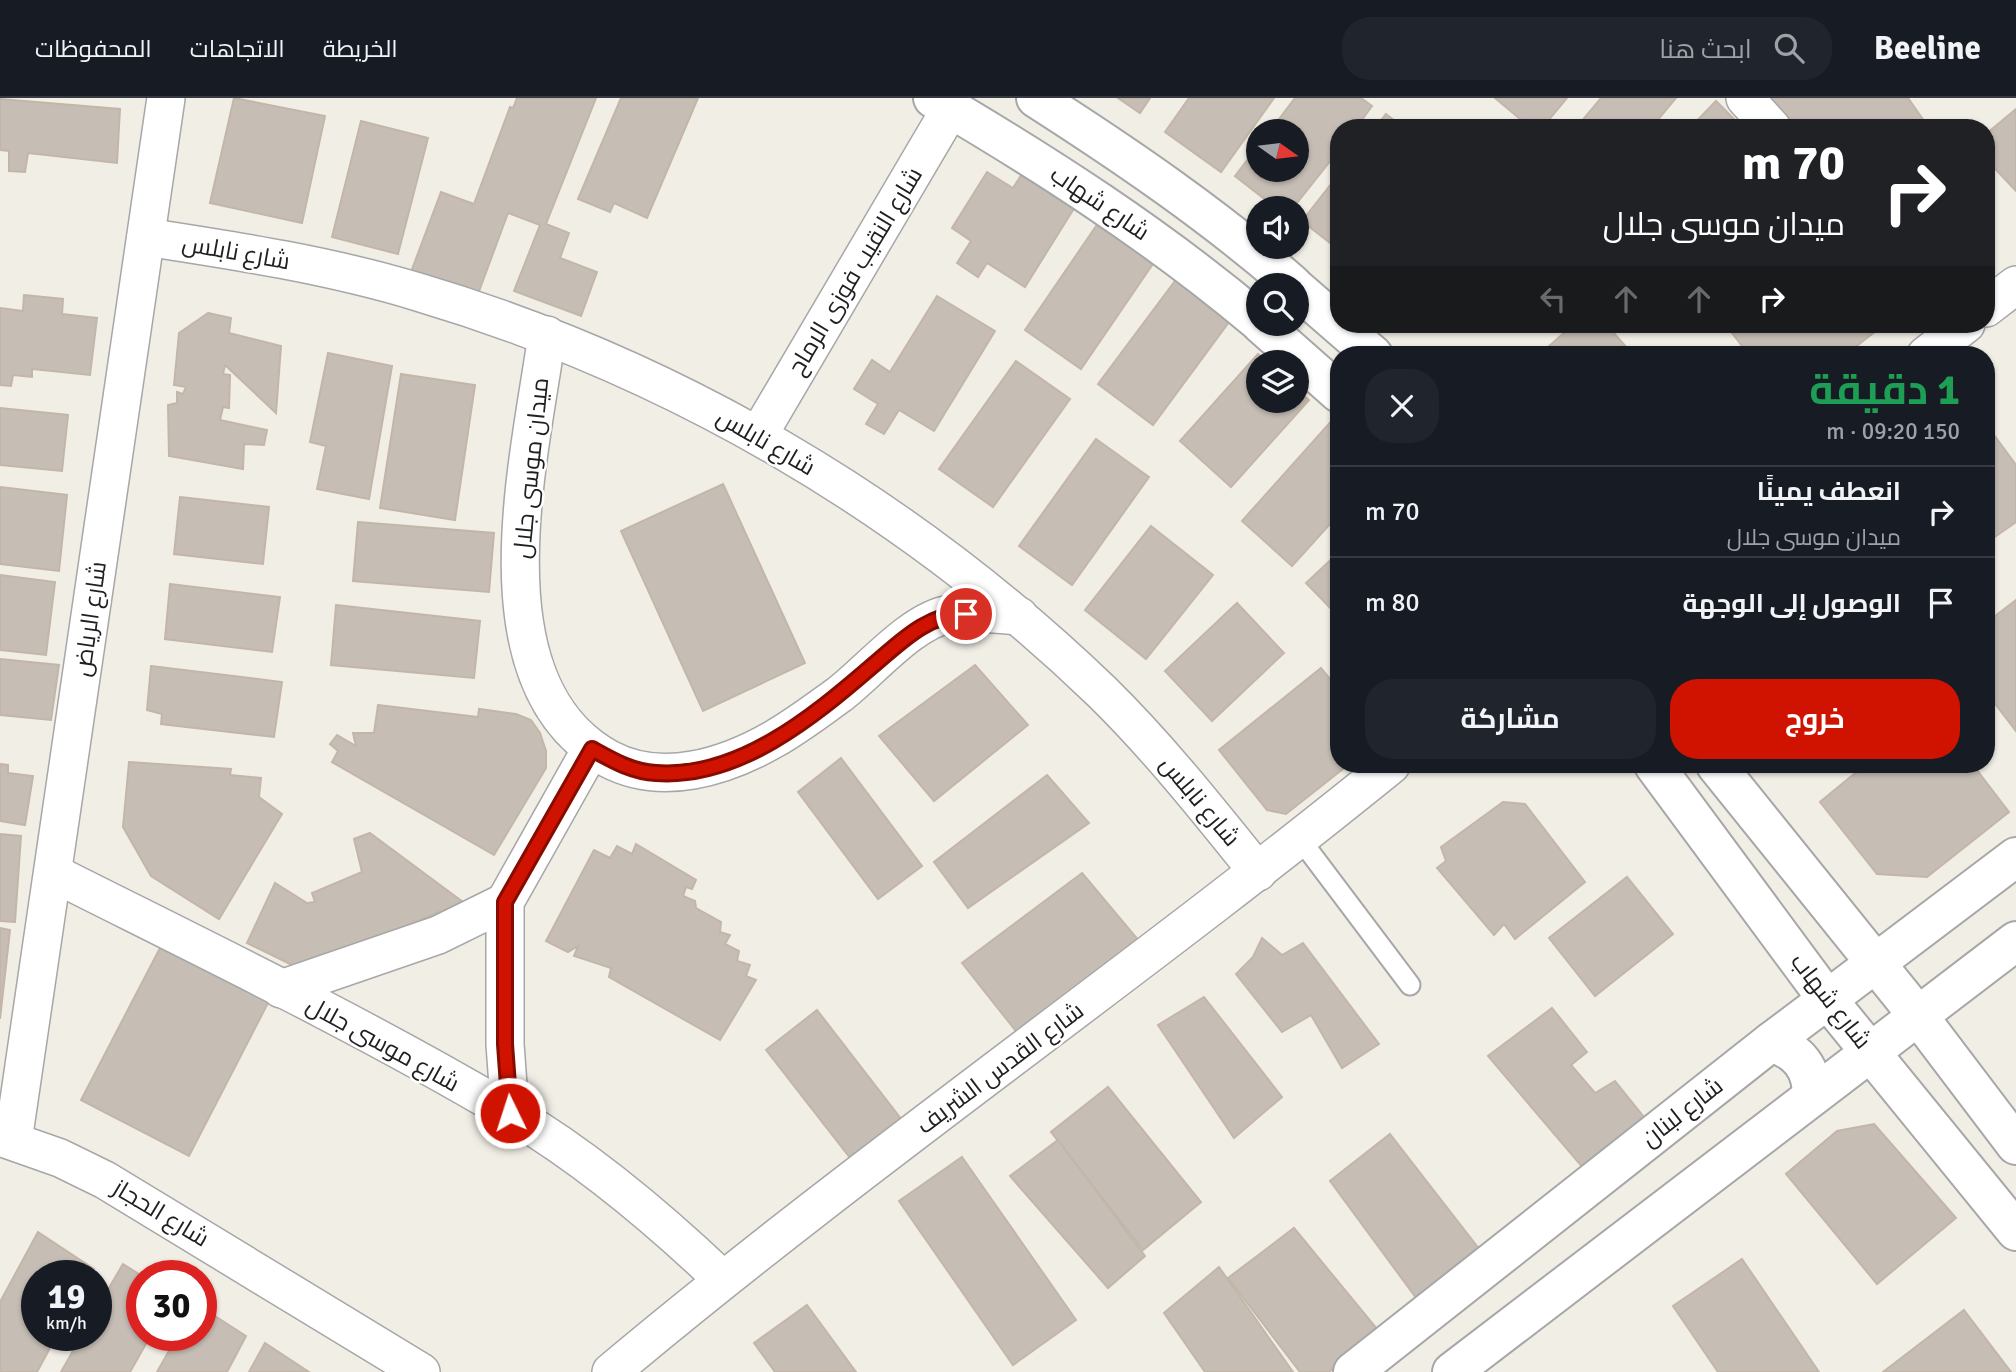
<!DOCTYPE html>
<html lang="ar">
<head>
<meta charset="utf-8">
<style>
	body { margin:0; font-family:Signika,Cairo,sans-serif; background:#20242c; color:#f1f3f6; direction:rtl; height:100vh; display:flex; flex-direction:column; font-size:26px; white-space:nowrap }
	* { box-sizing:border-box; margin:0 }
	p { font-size:23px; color:#9ea1a6 }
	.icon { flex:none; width:38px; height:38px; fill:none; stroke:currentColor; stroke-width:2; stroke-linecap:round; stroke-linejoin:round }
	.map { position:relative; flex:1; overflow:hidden; direction:ltr }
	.details { position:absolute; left:1330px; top:248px; width:665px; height:427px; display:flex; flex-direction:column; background:#171b24; border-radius:28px; box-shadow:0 2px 5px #0004; direction:rtl }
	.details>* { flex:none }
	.top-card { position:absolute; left:1330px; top:21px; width:665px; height:214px; border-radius:28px; box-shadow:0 2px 5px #0004; direction:rtl; background:#202124; color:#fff; overflow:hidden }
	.needle { width:46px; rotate:104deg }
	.controls { position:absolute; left:1246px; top:21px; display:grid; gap:14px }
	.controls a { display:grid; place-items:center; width:63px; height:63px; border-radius:50%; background:#171b24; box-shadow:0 2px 5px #0004; font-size:35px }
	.speed { position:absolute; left:21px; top:1162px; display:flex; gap:14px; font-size:35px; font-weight:700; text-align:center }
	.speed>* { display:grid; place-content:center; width:91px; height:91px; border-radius:50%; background:#171b24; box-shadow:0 2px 5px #0004; line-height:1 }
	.speed small { font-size:18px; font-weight:400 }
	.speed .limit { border:10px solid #d22; background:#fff; color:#111 }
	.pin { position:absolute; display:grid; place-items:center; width:60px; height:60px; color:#fff; margin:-30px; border:4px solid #fff; border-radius:50%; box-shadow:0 2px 7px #0007 }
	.me { position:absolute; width:77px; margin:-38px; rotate:356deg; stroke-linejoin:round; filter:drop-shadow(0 0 5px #0008) }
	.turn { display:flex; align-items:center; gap:24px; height:147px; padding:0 35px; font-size:32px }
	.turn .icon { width:91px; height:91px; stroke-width:2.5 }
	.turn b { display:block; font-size:49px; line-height:60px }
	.lanes { display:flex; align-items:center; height:66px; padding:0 35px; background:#0003; justify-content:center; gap:35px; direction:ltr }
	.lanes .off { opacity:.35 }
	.round { display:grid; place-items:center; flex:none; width:74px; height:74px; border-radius:28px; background:#20242c }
	.overview { display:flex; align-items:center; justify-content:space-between; height:119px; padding:0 35px }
	h1 { font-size:42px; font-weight:700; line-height:52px; color:#1e9e55 }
	.primary-button { display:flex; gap:14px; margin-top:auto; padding:14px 35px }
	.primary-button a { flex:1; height:80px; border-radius:28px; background:#d01200; color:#fff; font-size:28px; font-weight:700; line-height:80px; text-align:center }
	.primary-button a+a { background:#20242c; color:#f1f3f6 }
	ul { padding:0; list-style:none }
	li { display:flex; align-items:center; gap:21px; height:91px; padding:0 35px; border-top:2px solid #363941 }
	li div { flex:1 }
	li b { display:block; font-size:26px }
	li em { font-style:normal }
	header { display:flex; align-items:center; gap:42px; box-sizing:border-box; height:98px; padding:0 35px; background:#171b24; border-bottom:2px solid #363941 }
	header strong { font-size:33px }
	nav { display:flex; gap:38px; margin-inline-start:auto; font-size:24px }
	.search { width:490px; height:63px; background:#20242c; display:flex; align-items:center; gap:18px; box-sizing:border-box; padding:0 24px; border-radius:28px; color:#9ea1a6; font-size:26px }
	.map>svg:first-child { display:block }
	.building { fill:#c6beb5; stroke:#c3b6a8; stroke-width:2 }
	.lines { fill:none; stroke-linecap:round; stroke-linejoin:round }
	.service-casing { stroke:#a7a7a7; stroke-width:23 }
	.minor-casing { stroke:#a7a7a7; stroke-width:40 }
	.tertiary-casing { stroke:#a7a7a7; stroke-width:42 }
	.service { stroke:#fff; stroke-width:19 }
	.minor { stroke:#fff; stroke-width:37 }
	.tertiary { stroke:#fff; stroke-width:38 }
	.route-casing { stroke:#870c00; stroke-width:18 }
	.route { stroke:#d01200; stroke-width:12 }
	.labels { text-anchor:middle; stroke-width:5; stroke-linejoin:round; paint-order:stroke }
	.street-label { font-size:24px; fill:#202020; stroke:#fff }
</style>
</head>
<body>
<header>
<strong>Beeline</strong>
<div class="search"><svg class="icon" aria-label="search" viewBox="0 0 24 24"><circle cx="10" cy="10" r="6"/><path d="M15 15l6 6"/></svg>ابحث هنا</div>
<nav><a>الخريطة</a><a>الاتجاهات</a><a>المحفوظات</a></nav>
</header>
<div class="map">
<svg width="2016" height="1274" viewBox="0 0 2016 1274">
	<rect width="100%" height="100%" fill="#f1eee6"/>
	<g class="building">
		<path d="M234,0L325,18L302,125L210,105Z"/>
		<path d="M517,0H596L546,126L569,135L560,160L597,174L581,218L514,193L540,127L508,115L468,223L402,198L441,94L474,106L510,9L513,10Z"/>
		<path d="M621,0H698L647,120L614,105L610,114L578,101Z"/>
		<path d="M1118,0H1150L1140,15Z"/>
		<path d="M1189,0H1274L1221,74L1165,34Z"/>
		<path d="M1295,0H1361L1372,8L1356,30H1339V52L1293,110H1276L1235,78L1258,48V72H1297V33H1270Z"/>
		<path d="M1495,0H1567L1542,30H1531Z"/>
		<path d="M1601,0H1676L1651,30H1576Z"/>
		<path d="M1761,0H1908L1929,30H1786Z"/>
		<path d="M0,1L120,11L117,65L28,55L25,74L9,73V53L0,52Z"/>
		<path d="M1716,3L1743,30H1690Z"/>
		<path d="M2016,11V93L1986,61V36Z"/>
		<path d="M1386,16L1404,30H1375Z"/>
		<path d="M361,23L428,40L398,156L332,139Z"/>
		<path d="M1025,71L1078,104L1025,189L987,165L978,179L957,165L971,143L952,130L987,74L1013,90Z"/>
		<path d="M1339,76V152L1302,123Z"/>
		<path d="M1103,118L1159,157L1081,271L1025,232Z"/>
		<path d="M1181,175L1235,216L1153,327L1098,286Z"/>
		<path d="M24,197L63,201L62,216L97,220L90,277L32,271V279L13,277L11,288L0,287V210L23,213Z"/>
		<path d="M937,198L995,233L934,333L899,312L884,336L866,326L878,306L854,291L872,262L890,274Z"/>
		<path d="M208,215L231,220L229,235L281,248L276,315L225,267L223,276L230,277L229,310L223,309L220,322L267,332L264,347L244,346L243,371L169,358L168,307L177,305V294L183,296L186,289L174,287L179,235Z"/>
		<path d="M1574,226H1606L1627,250L1619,257H1539Z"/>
		<path d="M1725,226H1885L1845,257H1749Z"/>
		<path d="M328,255L392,268L369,401L317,391L326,348L310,344Z"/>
		<path d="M1258,256L1267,264H1258V303H1297V292L1309,302L1231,389L1180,343Z"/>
		<path d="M1016,263L1070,301L993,409L939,371Z"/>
		<path d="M401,276L475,287L455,422L380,410Z"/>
		<path d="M0,310L68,317L62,373L0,367Z"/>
		<path d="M1334,320L1339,324V416L1292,468L1242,423Z"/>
		<path d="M1986,326L2016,367V424L1986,445Z"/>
		<path d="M1096,341L1149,379L1072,487L1019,448Z"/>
		<path d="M723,386L805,565L703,613L621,433Z"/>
		<path d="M0,389L67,397L59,473L0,466Z"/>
		<path d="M180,399L269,409L263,466L174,456Z"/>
		<path d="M358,424L494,435L489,494L353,483Z"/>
		<path d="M1151,428L1213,477L1146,561L1085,512Z"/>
		<path d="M1339,454V519L1306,485Z"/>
		<path d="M0,477L55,484L46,557L0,552Z"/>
		<path d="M170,486L280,499L272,554L165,541Z"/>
		<path d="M2016,502V633L1986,594V525Z"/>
		<path d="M1237,505L1284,555L1212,623L1165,573Z"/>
		<path d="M336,507L480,523L474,580L331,567Z"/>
		<path d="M0,561L59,567L51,622L0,617Z"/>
		<path d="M975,567L1028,627L934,703L879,638Z"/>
		<path d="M151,568L282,584L274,639L161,626L162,616L147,612Z"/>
		<path d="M1321,570L1339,592V667H1348L1286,716L1267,712L1219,652Z"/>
		<path d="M378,607L478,619L479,611L516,616L531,622L540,635L546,653V670L494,757L332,664L338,653L330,646L337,637L356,648L353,635H374Z"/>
		<path d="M841,660L922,768L878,801L798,694Z"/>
		<path d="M129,664L231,671L230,677L261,680L259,699L282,716L219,821L151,778L123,729Z"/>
		<path d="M0,666L8,667V675L33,678L25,727L0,723Z"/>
		<path d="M1865,667H1973L2009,714L1927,779L1877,776L1820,704Z"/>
		<path d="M1047,677L1089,725L968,810L934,764Z"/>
		<path d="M1503,704L1525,706L1585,784L1515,841L1504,826L1494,837L1437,770L1446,763L1441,749Z"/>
		<path d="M370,735L463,804L302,872L247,845L275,785L307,805L315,804L312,795L362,774L354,741Z"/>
		<path d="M0,736L21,738L15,824L0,823Z"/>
		<path d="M636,746L696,782L692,791L686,789L683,798L695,803L696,810L721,824L720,834L730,837L725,846L739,853L737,863L750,867L746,878L756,882L720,942L609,879L611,870L574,858L578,848L568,854L546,843L594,752L610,760L617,748L632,756Z"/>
		<path d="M1082,775L1145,850L1019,937L962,865Z"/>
		<path d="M1627,779L1673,836L1595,898L1549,840Z"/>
		<path d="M0,830L10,832L0,921Z"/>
		<path d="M1262,840L1282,857L1303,845L1379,946L1342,970L1311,917L1282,934L1236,876L1253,859Z"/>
		<path d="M162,846L268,905L189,1058L81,1002Z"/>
		<path d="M1204,899L1282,999L1234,1040L1158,927Z"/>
		<path d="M1552,910L1587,954L1571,967L1595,995L1615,983L1652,1029L1590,1078L1488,958Z"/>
		<path d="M817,912L902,1022L851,1061L766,952Z"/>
		<path d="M1108,989L1201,1104L1143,1152L1051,1034Z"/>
		<path d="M1874,1026L1956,1120L1877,1186L1786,1076L1837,1033Z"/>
		<path d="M1390,1036L1487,1161L1425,1212L1330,1083Z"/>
		<path d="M1058,1042L1145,1158L1108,1190L1010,1078Z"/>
		<path d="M962,1059L1076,1222L1013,1267L899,1103Z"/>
		<path d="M1294,1130L1377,1231L1329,1274H1300L1228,1180Z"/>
		<path d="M38,1134L94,1171L90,1178H37V1237H57L37,1274H0V1204Z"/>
		<path d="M1742,1161L1819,1274H1718L1673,1208Z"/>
		<path d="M123,1166L142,1178V1237H151L130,1274H61L82,1237H96V1212Z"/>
		<path d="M1219,1169L1293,1274H1205L1164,1215Z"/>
		<path d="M807,1207L856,1274H775L754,1245Z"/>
		<path d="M201,1209L246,1238L227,1274H157L178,1237H201Z"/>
		<path d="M1964,1212L2011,1274H1883Z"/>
		<path d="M265,1245L309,1274H249Z"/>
	</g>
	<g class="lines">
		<g class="service-casing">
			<path id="service" d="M1300,741L1410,887"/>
		</g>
		<g class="minor-casing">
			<g id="minor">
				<path d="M1745,0L1772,30"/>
				<path d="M146,139C237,153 329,167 418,194C674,270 909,408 1102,594C1159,650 1208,712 1258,774"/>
				<path d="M1986,210L2016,187"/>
				<path d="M547,237C530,360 472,586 609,661C662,689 725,669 774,641C797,628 819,611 840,596C871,572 912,522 950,516C972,512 997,517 1019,518"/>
				<path d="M1926,257L1966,226"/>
				<path d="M759,336L951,10"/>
				<path d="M53,775C206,852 362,927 509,1014C587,1060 657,1119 722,1181"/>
				<path d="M281,891L438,837L505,804"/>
				<path d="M510,1015L505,946V804L591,651"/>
				<path d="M0,1039L60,1060L105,1082L421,1274"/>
				<path d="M13,1043L166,0"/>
				<path d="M611,1274C864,1062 1135,875 1391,667"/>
			</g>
		</g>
		<g class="tertiary-casing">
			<g id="tertiary">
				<path d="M933,0C1047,67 1157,138 1258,223"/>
				<path d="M1036,0C1125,57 1213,117 1293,187"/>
				<path d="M1297,191L1373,257"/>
				<path d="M1261,226L1339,295"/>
				<path d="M1654,667L1827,901L2016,1133"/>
				<path d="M1716,667L1919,919L2016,1047"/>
				<path d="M1771,944C1798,953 1812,969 1812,998"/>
				<path d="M1353,1274L1771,944L2016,759"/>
				<path d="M1452,1274L2016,843"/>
			</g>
		</g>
		<use href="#service" class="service"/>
		<use href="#minor" class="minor"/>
		<use href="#tertiary" class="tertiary"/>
	</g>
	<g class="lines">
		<g class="route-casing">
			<path id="route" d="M510,1015L505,946V804L592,651C612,662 632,674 656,675C738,681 813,619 871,569C900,545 926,516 966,516"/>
		</g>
		<use href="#route" class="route"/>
	</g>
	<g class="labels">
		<g class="street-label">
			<text transform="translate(1100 105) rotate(34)" y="8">شارع شهاب</text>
			<text transform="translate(236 154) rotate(10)" y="8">شارع نابلس</text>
			<text transform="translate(855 173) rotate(-59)" y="8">شارع النقيب فوزى الرماح</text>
			<text transform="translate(766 344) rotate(30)" y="8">شارع نابلس</text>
			<text transform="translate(531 370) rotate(-84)" y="8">ميدان موسى جلال</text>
			<text transform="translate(90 521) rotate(-82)" y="8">شارع الرياض</text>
			<text transform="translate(1200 703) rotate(50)" y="8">شارع نابلس</text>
			<text transform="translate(1831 903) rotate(52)" y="8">شارع شهاب</text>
			<text transform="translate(383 946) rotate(29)" y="8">شارع موسى جلال</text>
			<text transform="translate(1000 970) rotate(-37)" y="8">شارع القدس الشريف</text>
			<text transform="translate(1682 1014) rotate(-38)" y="8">شارع لبنان</text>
			<text transform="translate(161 1115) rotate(31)" y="8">شارع الحجاز</text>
		</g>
	</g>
</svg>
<div class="controls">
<a><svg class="needle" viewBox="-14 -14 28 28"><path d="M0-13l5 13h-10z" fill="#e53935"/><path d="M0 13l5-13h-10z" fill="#9ea1a6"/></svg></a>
<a><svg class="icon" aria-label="sound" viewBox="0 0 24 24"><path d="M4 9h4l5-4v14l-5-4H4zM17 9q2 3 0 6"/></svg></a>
<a><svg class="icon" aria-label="search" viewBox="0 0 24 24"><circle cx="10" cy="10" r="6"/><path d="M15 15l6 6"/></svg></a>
<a><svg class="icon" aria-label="layers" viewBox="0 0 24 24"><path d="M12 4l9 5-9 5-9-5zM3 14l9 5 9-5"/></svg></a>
</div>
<div class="speed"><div>19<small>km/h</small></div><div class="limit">30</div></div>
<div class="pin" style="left:966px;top:516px;background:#d93025"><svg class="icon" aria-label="arrive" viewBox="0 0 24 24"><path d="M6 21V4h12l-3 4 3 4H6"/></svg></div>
<svg class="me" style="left:510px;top:1015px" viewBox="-20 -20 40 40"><circle r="17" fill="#d01200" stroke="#fff" stroke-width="3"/><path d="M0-11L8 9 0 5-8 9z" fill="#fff"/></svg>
<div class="top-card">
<div class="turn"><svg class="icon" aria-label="right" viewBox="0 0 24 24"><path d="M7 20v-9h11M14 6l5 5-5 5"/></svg><div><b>70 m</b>ميدان موسى جلال</div></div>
<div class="lanes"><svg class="icon off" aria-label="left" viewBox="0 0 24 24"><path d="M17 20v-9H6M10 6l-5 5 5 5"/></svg><svg class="icon off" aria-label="ahead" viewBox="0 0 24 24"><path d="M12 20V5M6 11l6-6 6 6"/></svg><svg class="icon off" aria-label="ahead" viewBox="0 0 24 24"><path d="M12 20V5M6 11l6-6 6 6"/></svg><svg class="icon" aria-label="right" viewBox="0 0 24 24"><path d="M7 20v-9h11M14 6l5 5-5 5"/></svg></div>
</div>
<section class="details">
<div class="overview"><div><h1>1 دقيقة</h1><p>150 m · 09:20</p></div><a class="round"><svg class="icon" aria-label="close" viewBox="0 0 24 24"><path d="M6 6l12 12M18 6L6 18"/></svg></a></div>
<ul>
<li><svg class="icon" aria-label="right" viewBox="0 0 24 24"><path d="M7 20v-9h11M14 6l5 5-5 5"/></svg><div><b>انعطف يمينًا</b><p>ميدان موسى جلال</p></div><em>70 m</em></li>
<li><svg class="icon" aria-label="arrive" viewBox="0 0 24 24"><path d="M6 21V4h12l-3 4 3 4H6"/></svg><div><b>الوصول إلى الوجهة</b></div><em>80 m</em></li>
</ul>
<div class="primary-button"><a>خروج</a><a>مشاركة</a></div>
</section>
</div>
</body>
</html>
